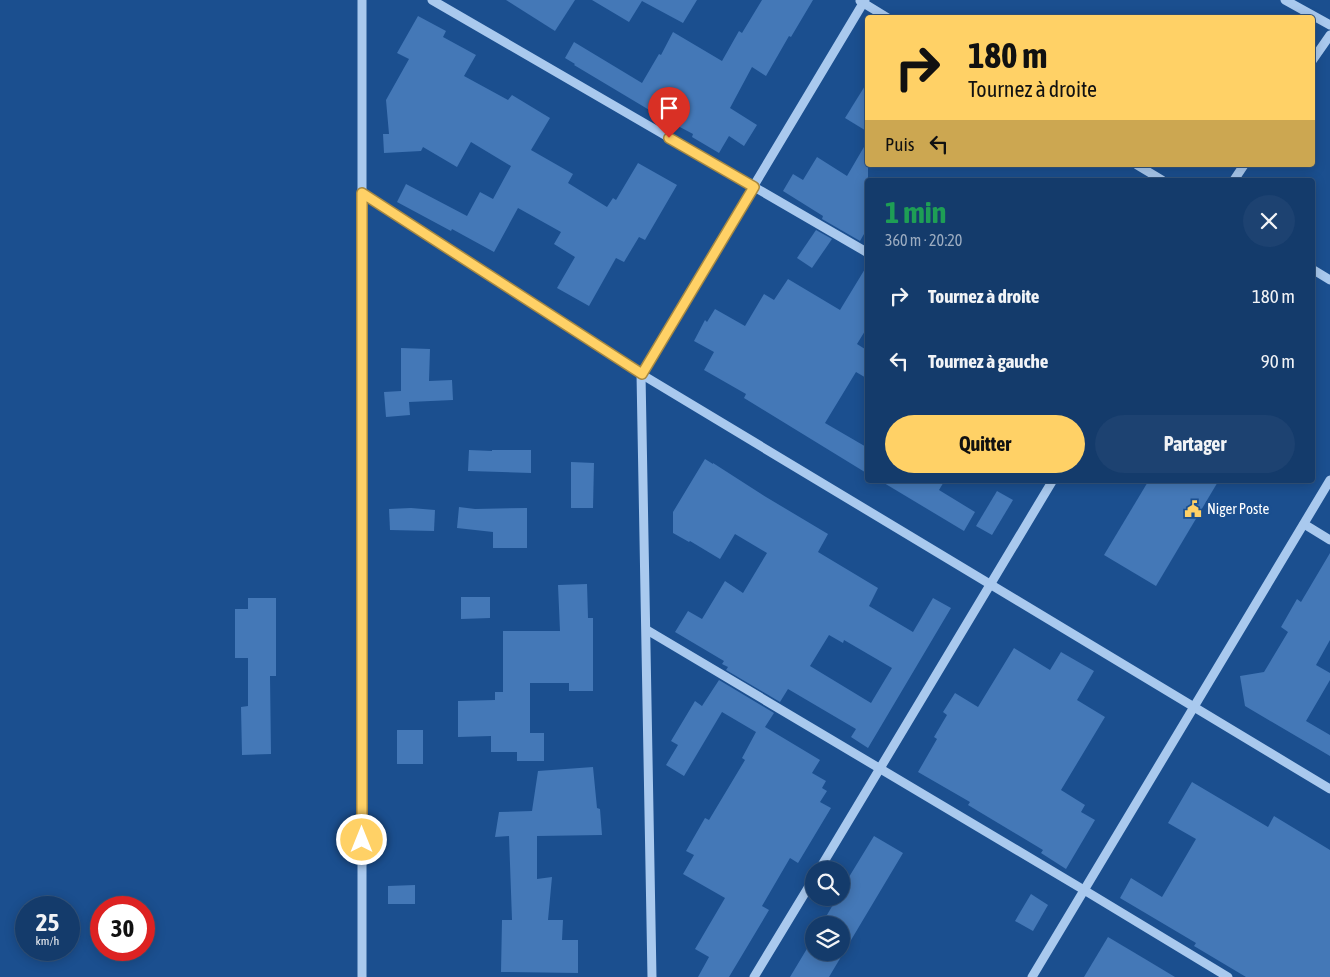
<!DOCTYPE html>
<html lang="fr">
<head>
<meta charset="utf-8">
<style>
	body { margin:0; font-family:"Asap Condensed",sans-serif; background:#1d4271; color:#f1f3f6; height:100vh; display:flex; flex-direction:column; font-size:19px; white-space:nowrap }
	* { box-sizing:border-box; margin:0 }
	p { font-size:16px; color:#9dadc1 }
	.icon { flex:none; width:28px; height:28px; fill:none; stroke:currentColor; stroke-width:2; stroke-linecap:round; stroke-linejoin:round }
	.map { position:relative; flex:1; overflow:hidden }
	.drawer { position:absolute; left:865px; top:178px; width:450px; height:305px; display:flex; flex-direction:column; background:#143b6b; border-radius:5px; box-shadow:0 2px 12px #0003,0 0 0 1px #33557e }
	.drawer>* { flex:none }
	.banner { position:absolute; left:865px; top:15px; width:450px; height:152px; border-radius:5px; box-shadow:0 2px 12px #0003,0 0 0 1px #33557e; background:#ffd166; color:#111; overflow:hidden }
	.controls { position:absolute; left:805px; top:861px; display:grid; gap:10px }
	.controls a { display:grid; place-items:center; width:45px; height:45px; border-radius:50%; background:#143b6b; box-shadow:0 2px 12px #0003,0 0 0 1px #33557e; font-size:25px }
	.speed { position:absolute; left:15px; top:896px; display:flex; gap:10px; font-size:25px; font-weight:700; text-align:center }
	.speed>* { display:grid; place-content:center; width:65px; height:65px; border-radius:50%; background:#143b6b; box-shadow:0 2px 12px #0003,0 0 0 1px #33557e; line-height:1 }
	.speed small { font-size:12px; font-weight:400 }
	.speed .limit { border:8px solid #d22; background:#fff; color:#111 }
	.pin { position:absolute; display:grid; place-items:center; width:42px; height:42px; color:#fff; margin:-51px -21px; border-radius:50% 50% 50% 0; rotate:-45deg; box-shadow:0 0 5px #0007 }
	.pin .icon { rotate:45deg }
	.me { position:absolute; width:55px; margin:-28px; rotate:0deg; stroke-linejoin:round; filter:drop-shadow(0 0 4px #0008) }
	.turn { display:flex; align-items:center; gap:18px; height:105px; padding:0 20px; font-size:22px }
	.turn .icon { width:65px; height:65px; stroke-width:2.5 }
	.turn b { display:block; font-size:35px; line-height:42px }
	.then { display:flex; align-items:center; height:48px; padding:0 20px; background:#0003; gap:10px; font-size:19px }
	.round { display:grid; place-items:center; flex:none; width:52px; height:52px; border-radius:26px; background:#1d4271 }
	.summary { display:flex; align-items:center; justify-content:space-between; height:85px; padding:0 20px }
	h1 { font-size:30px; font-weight:700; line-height:38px; color:#1e9e55 }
	.action { display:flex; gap:10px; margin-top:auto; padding:10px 20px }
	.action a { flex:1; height:58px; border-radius:30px; background:#ffd166; color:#111; font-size:20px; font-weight:700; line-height:58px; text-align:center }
	.action a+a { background:#1d4271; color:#f1f3f6 }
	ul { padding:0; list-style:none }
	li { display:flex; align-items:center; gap:15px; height:65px; padding:0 20px }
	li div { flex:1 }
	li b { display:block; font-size:19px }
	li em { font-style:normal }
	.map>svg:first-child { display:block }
	.building { fill:#4478b7; fill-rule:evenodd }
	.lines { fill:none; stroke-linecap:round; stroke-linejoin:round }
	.minor { stroke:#a9c9ee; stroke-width:9 }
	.route-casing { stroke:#a68842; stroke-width:12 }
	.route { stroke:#ffd166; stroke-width:9 }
	.labels { text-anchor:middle; stroke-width:5; stroke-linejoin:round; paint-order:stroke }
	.poi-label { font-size:15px; fill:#fff; stroke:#1b4f8f; text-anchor:start }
</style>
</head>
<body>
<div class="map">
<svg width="1330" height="977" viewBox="0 0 1330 977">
	<rect width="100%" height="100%" fill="#1b4f8f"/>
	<g class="building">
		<path d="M506,0H575L555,31Z"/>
		<path d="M592,0H697L683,23L642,1L629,22Z"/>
		<path d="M762,0H813L791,37L789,36L766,76L752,67L730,108L757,125L744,146L729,136L719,153L692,137L693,134L661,117L574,65L575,64L565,58L574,42L642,83L659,54L661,55L673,32L722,61L739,31L742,33Z"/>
		<path d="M418,16L446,31L443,37L476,55L464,76L508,100L512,95L550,118L531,150L573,174L568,183L607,207L613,198L616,200L638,163L677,185L645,240L639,237L624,262L616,258L589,306L557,288L575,257L554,244L561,232L518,208L494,252L452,229L451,231L397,202L406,184L467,216L480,192L493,199L511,166L471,142L457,167L423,147L421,151L384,153L383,134H389L386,100L409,59L397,53Z"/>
		<path d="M868,81V132L845,118Z"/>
		<path d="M868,140V227L860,241L822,219L823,216L783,191L793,174L803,180L817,157L847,176Z"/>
		<path d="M816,230L832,239L812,268L797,258Z"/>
		<path d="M868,264V326L857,344L868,351V379L856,372L825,423L868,448V474L744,398L746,394L704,370L714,352L694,341L705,320L707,322L715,309L745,326L764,294L774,300L788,279L840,310Z"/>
		<path d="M401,348L430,349L429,381L452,380L453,400L409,402L410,415L386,417L384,392L401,391Z"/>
		<path d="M469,450L492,451V450H531V473L468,471Z"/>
		<path d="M705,459L713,464V463L766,497L828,534L818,552L878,588L869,606L913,632L933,598L951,608L868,748L851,737L856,729L788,689L780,702L726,670L728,667L722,664L724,661L675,632L688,611L702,619L725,581L743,593L767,553L735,534L720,559L690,541L689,542L673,533V512ZM829,635L843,643L844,640L892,668L871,703L810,666Z"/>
		<path d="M571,462L594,463L593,508H571Z"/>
		<path d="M879,480H945L939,490L975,512L964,531Z"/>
		<path d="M1149,480H1219L1156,586L1104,555Z"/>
		<path d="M997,491L1013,500L992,535L976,526Z"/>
		<path d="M459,507L475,509L527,508V548H493V532L457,528Z"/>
		<path d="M411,508L435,510L434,531L390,530L389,509Z"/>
		<path d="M1330,553V640L1316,665L1330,673V680L1306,721L1330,735V756L1245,706L1240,676L1264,672L1288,632L1281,627L1297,599L1301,602Z"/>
		<path d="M587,584L588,618H593V691H569V683H530V733H544V761H517V752H491V736L458,737V701L495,700V692H503V631H560L558,585Z"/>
		<path d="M461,597H490V618L461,619Z"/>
		<path d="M248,598H276V676H270L271,754L242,755L241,707L248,706V658H235V609H248Z"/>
		<path d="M1014,648L1050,670L1061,652L1094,671L1077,700L1105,717L1061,790L1085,805L1081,812L1095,820L1066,869L1041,853L1043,850L968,805L970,802L918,772L937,739L934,737L947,715L943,712L955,693L978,707Z"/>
		<path d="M719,680L774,713L765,727L820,760L812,773L826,781L822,788L827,791L820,802L831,808L798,863L790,858L762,906L769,910L729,977H698L709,957L695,949L725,898L683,874L694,855L686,851L705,818L709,820L745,760L742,758L756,732L722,712L684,776L666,765L678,745L671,741L695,701L702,706Z"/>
		<rect x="397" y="730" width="26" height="34"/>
		<path d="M593,767L597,808L600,809L602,835L537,836V879L552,877L548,920H563L562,940H578V973L501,972L502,920H512L509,836L495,837L499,812L532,811L538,771Z"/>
		<path d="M1192,782L1268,827L1274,816L1330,850V977H1246L1194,946L1196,943L1120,898L1131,878L1162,897L1196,839L1168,823Z"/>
		<path d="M874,836L903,853L860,925L829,977H790L814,937V952H841V925H821L837,898H841V890Z"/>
		<path d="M415,885V904H388V886Z"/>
		<path d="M1031,894L1048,905L1033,931L1015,921Z"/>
		<path d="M1108,937L1145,959L1175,977H1084Z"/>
	</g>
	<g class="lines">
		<g class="minor">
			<path d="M362,0V977"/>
			<path d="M432,0L868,253"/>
			<path d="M1285,0L1330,25"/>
			<path d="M860,1L888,18"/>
			<path d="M1312,61L1330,35"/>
			<path d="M1137,165L1162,180"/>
			<path d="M1234,180L1244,165"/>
			<path d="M362,193L641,374L1330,789"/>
			<path d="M1312,269L1330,280"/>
			<path d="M1304,524L1330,540"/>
			<path d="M647,630L1084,890L1228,977"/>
			<path d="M819,870L1053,480"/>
			<path d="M652,977L641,374L865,0"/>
			<path d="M754,977L814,878"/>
			<path d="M1032,977L1330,480"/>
		</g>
	</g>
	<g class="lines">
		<g class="route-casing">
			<path id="route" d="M362,840V193L642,374L754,187L669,138"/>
		</g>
		<use href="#route" class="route"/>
	</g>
	<defs>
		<g id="civic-bare" transform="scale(1.35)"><path d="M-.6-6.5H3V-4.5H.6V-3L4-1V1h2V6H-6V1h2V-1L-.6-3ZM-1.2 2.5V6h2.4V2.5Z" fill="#ffd166" stroke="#1b4f8f" stroke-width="2.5" paint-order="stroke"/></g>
	</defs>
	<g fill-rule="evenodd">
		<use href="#civic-bare" x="1193" y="509"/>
	</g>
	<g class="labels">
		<g class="poi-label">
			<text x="1207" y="514">Niger Poste</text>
		</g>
	</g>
</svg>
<div class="controls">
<a><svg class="icon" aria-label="search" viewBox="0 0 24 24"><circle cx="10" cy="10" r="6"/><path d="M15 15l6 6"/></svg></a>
<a><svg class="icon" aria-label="layers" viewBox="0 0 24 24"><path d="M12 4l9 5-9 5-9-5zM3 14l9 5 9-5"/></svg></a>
</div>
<div class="speed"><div>25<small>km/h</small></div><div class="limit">30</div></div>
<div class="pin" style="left:669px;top:138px;background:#d93025"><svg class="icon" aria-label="arrive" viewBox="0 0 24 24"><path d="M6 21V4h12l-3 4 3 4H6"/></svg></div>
<svg class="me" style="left:362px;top:840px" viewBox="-20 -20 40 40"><circle r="17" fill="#ffd166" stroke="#fff" stroke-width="3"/><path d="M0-11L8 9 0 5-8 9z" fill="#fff"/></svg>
<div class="banner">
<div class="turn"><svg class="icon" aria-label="right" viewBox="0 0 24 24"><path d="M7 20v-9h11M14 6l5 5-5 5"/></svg><div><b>180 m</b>Tournez à droite</div></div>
<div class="then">Puis<svg class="icon" aria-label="left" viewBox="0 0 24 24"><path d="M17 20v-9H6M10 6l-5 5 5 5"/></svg></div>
</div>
<section class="drawer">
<div class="summary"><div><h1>1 min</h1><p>360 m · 20:20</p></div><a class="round"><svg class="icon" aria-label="close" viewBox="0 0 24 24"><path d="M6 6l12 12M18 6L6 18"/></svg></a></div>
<ul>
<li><svg class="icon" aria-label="right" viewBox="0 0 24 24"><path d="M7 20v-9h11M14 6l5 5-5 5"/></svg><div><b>Tournez à droite</b></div><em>180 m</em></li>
<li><svg class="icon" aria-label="left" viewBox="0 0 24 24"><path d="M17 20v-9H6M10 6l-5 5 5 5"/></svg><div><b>Tournez à gauche</b></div><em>90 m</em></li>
</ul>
<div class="action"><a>Quitter</a><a>Partager</a></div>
</section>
</div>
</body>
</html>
